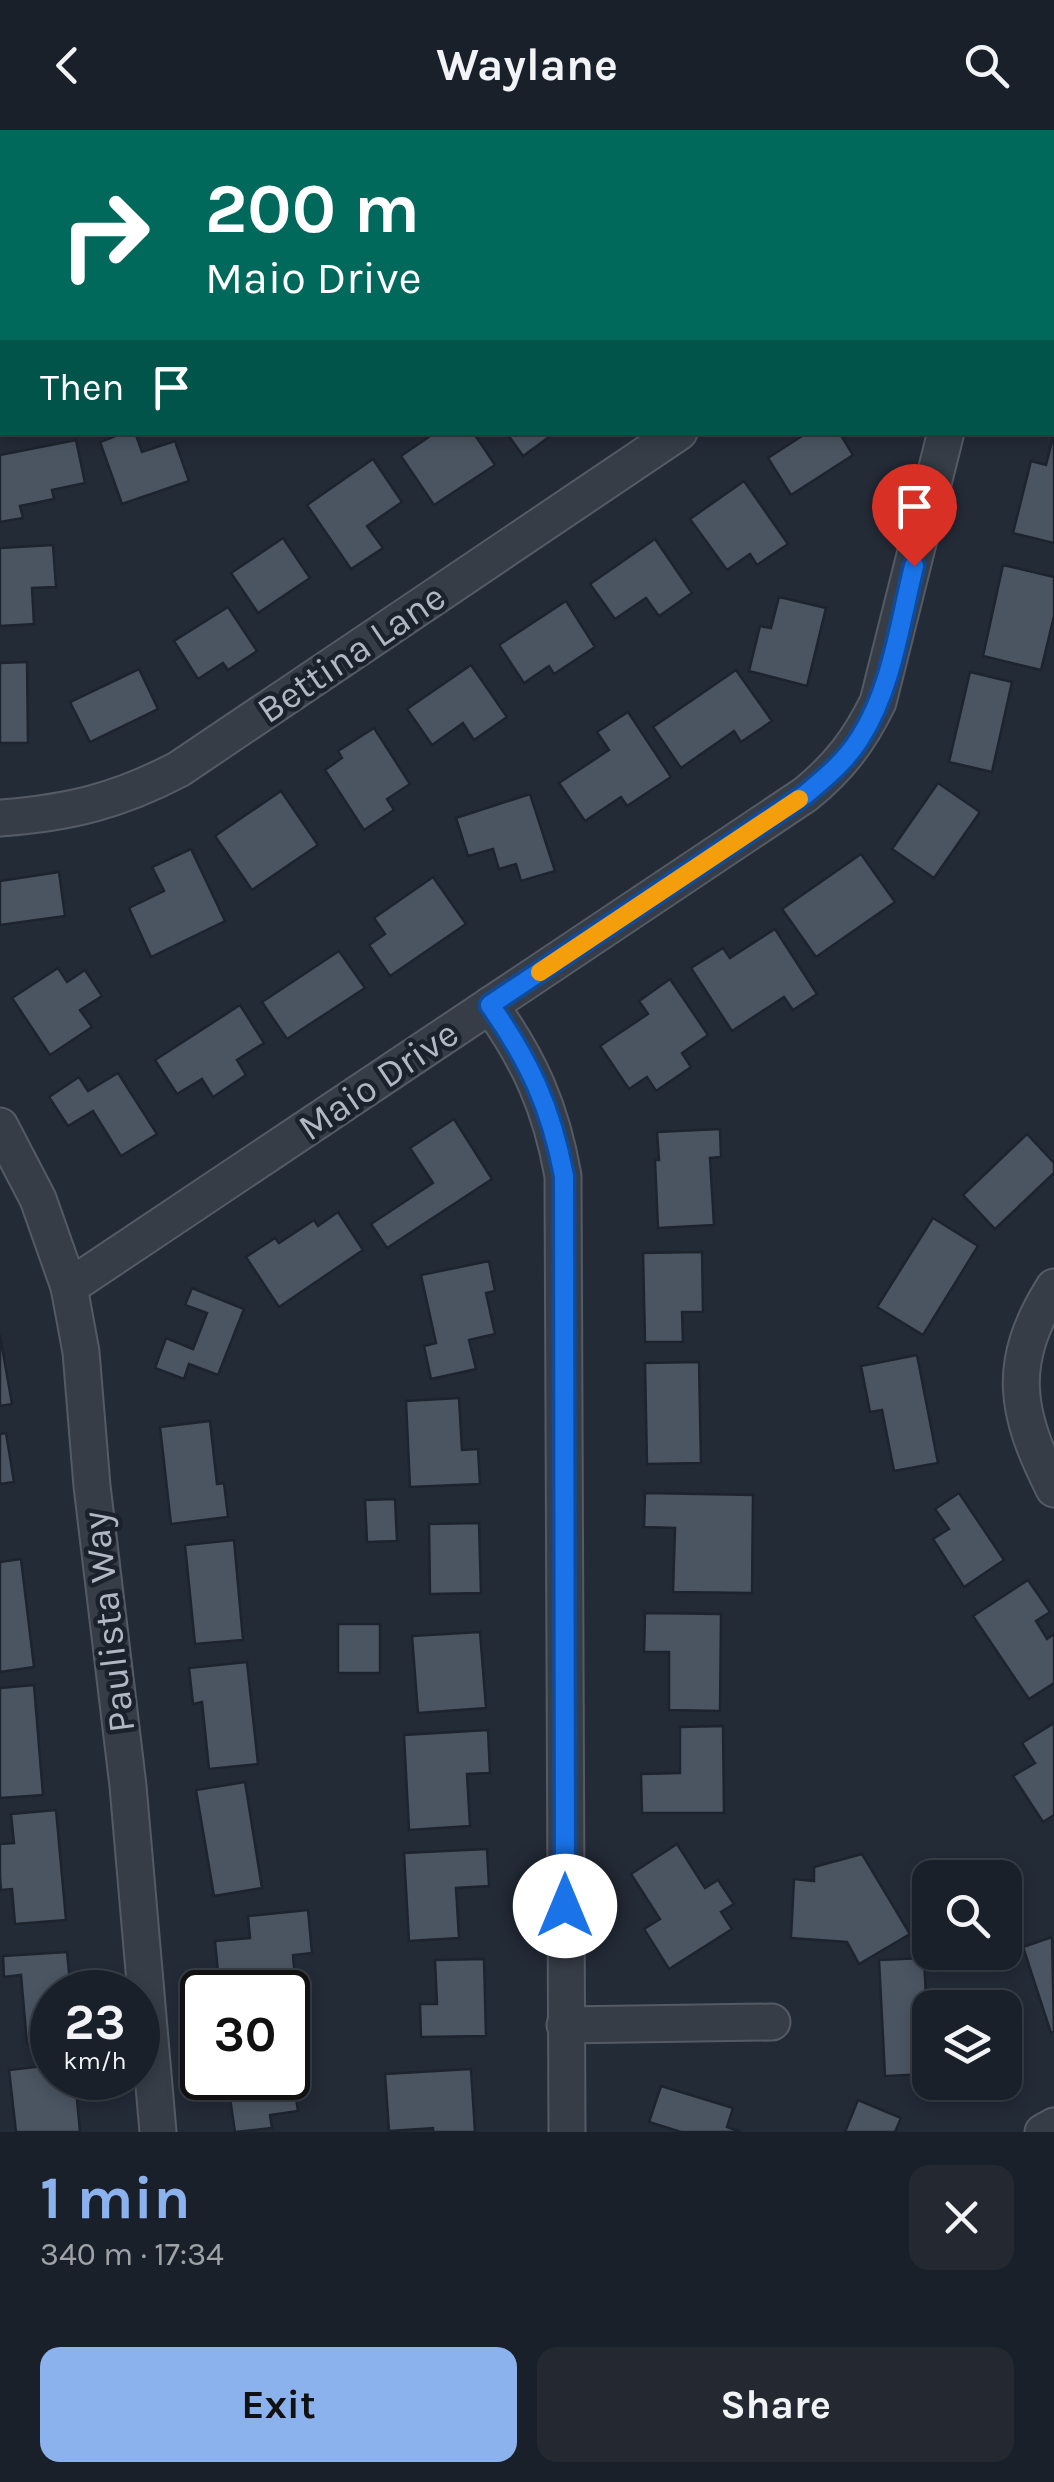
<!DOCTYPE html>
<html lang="en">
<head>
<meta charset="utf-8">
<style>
	body { margin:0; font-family:Karla,sans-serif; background:#232831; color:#f1f3f6; height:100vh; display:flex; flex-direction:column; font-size:38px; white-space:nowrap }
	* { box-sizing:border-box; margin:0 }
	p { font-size:32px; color:#9fa3a8 }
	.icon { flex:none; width:55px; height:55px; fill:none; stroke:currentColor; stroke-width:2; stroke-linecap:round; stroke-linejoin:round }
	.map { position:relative; height:2002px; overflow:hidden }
	.panel { display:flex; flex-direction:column; background:#1a2029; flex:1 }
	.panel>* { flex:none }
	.banner { position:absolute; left:0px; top:0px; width:1055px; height:305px; box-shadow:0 5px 15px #0003,0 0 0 2px #383e46; background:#00695c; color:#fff; overflow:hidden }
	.controls { position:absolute; left:912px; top:1730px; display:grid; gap:20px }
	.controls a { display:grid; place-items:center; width:110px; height:110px; border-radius:20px; background:#1a2029; box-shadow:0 5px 15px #0003,0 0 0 2px #383e46; font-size:50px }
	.speed { position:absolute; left:30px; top:1840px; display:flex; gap:20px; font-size:50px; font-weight:700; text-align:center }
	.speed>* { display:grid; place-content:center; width:130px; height:130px; border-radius:50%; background:#1a2029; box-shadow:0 5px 15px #0003,0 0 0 2px #383e46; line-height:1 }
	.speed small { font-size:25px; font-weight:400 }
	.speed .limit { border:5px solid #111; border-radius:15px; background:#fff; color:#111 }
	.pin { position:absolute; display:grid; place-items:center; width:85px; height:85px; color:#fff; margin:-102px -42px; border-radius:50% 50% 50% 0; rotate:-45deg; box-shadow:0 0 10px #0007 }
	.pin .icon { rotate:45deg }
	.me { position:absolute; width:110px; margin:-55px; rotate:0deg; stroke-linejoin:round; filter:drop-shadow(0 0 8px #0008) }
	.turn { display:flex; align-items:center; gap:35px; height:210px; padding:0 40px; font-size:45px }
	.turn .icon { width:130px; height:130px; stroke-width:2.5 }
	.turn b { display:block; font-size:70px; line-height:85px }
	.then { display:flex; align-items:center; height:95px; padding:0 40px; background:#0003; gap:20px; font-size:38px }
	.round { display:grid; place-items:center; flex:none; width:105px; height:105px; border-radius:20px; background:#232831 }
	.headline { display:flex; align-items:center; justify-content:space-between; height:170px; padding:0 40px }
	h1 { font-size:60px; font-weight:700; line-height:75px; color:#8cb2ed }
	.cta { display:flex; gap:20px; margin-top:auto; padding:20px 40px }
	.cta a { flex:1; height:115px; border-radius:20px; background:#8cb2ed; color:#111; font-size:40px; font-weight:700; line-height:115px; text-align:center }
	.cta a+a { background:#232831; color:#f1f3f6 }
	header { display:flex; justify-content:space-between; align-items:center; height:130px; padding:0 40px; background:#1a2029; font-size:45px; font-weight:700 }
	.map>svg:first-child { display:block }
	.building { fill:#4b5562; stroke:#1e242e; stroke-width:2.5 }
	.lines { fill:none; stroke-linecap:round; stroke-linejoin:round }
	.minor-casing { stroke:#545b65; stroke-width:39 }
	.minor { stroke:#363d47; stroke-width:35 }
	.route-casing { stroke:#114b97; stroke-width:25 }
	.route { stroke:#1a73e8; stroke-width:18 }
	.slow { stroke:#f59e0b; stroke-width:18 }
	.labels { text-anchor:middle; stroke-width:9; stroke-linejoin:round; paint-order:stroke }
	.street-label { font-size:38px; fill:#b1b8c4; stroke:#1c222c }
</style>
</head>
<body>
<header><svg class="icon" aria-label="back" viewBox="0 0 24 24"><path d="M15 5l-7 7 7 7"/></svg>Waylane<svg class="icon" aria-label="search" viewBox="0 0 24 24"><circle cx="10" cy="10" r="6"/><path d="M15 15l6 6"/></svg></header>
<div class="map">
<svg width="1054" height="2002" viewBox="0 0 1054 2002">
	<rect width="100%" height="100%" fill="#232b37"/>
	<g class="building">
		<path d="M126,302H135L142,322L175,311L189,351L122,374L100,312Z"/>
		<path d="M436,302H473L495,335L434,375L401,326Z"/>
		<path d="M506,302H556L523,326Z"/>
		<path d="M808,302H839L853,325L791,365L768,328Z"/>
		<path d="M1054,303V413L1013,403L1031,331L1046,335Z"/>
		<path d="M76,310L85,353L52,360L54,369L20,376L23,388L0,392V325Z"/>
		<path d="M373,329L402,372L367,396L383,418L351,439L307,375Z"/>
		<path d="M744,351L788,414L757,435L750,424L727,440L690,389Z"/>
		<path d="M283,408L310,448L258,483L231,443Z"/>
		<path d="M655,409L692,463L659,486L646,468L615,489L590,454Z"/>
		<path d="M53,415L56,457L32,458L34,494L0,496V418Z"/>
		<path d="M1003,435L1054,447V486L1041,540L983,526Z"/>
		<path d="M779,467L826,478L807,556L749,541L760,496L771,498Z"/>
		<path d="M566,471L595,517L554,544L549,536L524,553L499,515Z"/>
		<path d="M228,477L257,521L228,540L223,533L198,549L174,511Z"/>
		<path d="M27,532L28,613H0V533Z"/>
		<path d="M471,535L507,587L474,610L463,593L432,615L407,579Z"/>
		<path d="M139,539L158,579L90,612L70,572Z"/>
		<path d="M736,540L772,591L741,612L734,601L681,638L653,597Z"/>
		<path d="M970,542L1012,552L992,642L949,632Z"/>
		<path d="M628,582L671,647L627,676L621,667L585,691L559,653L609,620L597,602Z"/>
		<path d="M374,598L410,654L387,669L394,680L364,700L325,640L342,628L338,621Z"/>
		<path d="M938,653L980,682L934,748L892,719Z"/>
		<path d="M281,661L318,715L252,760L215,706Z"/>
		<path d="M530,664L555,741L521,751L516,734L499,739L493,719L468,726L456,688Z"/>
		<path d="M191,719L225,791L151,827L129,778L164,761L152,737Z"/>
		<path d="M861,724L895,772L816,827L782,779Z"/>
		<path d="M59,742L65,786L0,795V751Z"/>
		<path d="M433,747L466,794L390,846L369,815L385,804L374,788Z"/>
		<path d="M775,799L817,864L793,880L784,867L732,901L691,838L723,818L730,828Z"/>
		<path d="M339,821L365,858L287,909L262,872Z"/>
		<path d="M58,838L67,852L85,840L102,866L80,880L92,897L50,925L12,868Z"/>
		<path d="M670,849L708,905L682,923L691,937L656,961L647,947L629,959L600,916L648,884L639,871Z"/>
		<path d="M240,875L264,913L237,930L246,945L213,967L202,949L177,964L155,930Z"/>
		<path d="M118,943L157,1004L121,1026L93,981L68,996L49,967L79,947L88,961Z"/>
		<path d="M454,989L492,1049L387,1118L371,1094L433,1053L410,1018Z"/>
		<path d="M720,999L721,1027L710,1028L714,1095L658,1098L655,1030H659L657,1002Z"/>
		<path d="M1027,1004L1054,1033V1043L995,1099L963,1065Z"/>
		<path d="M338,1082L363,1120L279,1177L246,1127L275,1108L279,1113L314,1090L318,1096Z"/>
		<path d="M933,1088L978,1116L923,1205L877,1177Z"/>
		<path d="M702,1122L703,1182H682L683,1212H645L643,1123Z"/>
		<path d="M489,1131L495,1161L486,1163L495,1204L469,1210L476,1239L431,1249L424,1216L436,1213L421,1145Z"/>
		<path d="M192,1158L244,1179L218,1245L189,1234L184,1249L155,1238L166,1208L193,1219L207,1183L185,1175Z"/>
		<path d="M0,1205L12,1274L0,1276Z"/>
		<path d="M917,1225L938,1333L894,1341L882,1280L870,1282L861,1236Z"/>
		<path d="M699,1232L701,1333L647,1334L645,1233Z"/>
		<path d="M459,1268L462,1320L478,1319L480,1354L410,1357L406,1271Z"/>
		<path d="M210,1291L217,1354L224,1353L228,1387L171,1394L160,1297Z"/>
		<path d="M6,1303L14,1352L0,1354V1304Z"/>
		<path d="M645,1363L753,1365L752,1463L673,1462L675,1398L644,1397Z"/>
		<path d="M959,1363L1004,1430L964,1457L933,1409L949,1399L935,1379Z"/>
		<path d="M395,1369L397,1411L367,1412L365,1370Z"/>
		<path d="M479,1393L481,1463L430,1464L429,1394Z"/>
		<path d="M234,1410L243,1510L195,1514L185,1415Z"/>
		<path d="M21,1429L34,1537L0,1542V1432Z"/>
		<path d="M1028,1450L1050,1482L1036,1491L1047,1509L1054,1504V1553L1029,1569L973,1486Z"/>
		<path d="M645,1483L721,1484L720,1581L669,1580V1522H644Z"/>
		<rect x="338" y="1494" width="42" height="49"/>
		<path d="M480,1502L486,1578L418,1583L412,1506Z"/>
		<path d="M247,1532L258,1634L209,1639L202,1572L193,1574L189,1538Z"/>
		<path d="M34,1555L43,1665L0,1668V1558Z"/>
		<path d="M1054,1593V1685L1043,1692L1013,1646L1035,1633L1022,1613Z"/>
		<path d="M723,1596L724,1683H642L641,1644L680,1643V1597Z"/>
		<path d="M488,1600L490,1643L467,1644L470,1696L409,1700L404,1605Z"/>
		<path d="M245,1652L262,1758L214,1766L196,1660Z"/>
		<path d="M56,1680L66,1790L15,1794L12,1759L1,1760L0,1746V1714L14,1713L11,1684Z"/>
		<path d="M677,1714L705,1758L718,1750L734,1774L721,1782L732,1799L669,1839L644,1799L660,1789L631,1744Z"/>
		<path d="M487,1719L489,1756L456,1758L459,1808L409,1811L404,1723Z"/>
		<path d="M862,1724L910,1804L859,1834L847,1812L791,1808L794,1749L814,1751V1737Z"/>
		<path d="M308,1780L312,1823L293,1825L296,1861L220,1862L215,1811L250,1808L248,1786Z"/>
		<path d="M1052,1807L1054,1902L1051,1903L1023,1817Z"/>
		<path d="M67,1822L71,1862H52V1912L27,1914L21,1845L4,1847L3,1826Z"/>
		<path d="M924,1828L930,1944L885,1946L879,1830Z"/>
		<path d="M484,1829L486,1906L421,1907L420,1874H437L435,1830Z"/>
		<path d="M303,1910L306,1931L291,1933L298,1981L270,1985L272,1998L235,2002L227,1948H288V1912Z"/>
		<path d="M52,1935V1948H75L80,2002H16L9,1940Z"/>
		<path d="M471,1939L475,2002H433V1998L389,2001L385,1944Z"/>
		<path d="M661,1956L733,1978L727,1997L741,2002H681L649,1992Z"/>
		<path d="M858,1970L901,1988L895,2002H845Z"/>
	</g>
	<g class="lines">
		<g class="minor-casing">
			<g id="minor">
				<path d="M461,2L465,0"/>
				<path d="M1019,2L1020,0"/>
				<path d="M0,252H2"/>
				<path d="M0,688C69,683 118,671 179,639L679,302"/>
				<path d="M490,875C530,931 551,978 563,1046L567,2002"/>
				<path d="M0,996L38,1069L69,1157L81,1222L92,1356L128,1656L158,2002"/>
				<path d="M69,1157L806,664C839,637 859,611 878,572L946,302"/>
				<path d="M1054,1157C1006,1233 1015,1282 1054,1359"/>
				<path d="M565,1895L772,1892"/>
				<path d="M1043,2002L1054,1996"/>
			</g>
		</g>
		<use href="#minor" class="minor"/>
	</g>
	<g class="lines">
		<g class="route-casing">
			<path id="route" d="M565,1776L564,1046C551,978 530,932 490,875L806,664C826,647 846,631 860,608C892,558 900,492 914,436"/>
		</g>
		<use href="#route" class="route"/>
		<path class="slow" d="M540,842L799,669"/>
	</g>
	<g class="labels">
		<g class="street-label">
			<text transform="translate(351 523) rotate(-34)" y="13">Bettina Lane</text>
			<text transform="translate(378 950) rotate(-34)" y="13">Maio Drive</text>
			<text transform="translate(108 1492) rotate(-97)" y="13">Paulista Way</text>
		</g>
	</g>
</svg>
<div class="controls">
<a><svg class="icon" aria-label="search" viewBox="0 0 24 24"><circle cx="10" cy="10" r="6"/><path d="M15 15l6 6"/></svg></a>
<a><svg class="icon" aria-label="layers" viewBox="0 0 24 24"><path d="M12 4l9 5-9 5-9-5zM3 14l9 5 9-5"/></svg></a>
</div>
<div class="speed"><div>23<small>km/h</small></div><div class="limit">30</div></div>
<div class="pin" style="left:914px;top:436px;background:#d93025"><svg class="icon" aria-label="arrive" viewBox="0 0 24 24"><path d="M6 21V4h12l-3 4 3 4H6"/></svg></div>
<svg class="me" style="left:565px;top:1776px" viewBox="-20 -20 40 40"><circle r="19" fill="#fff"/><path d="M0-13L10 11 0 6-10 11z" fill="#1a73e8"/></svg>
<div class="banner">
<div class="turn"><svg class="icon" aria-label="right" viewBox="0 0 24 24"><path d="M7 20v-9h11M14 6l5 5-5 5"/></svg><div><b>200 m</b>Maio Drive</div></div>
<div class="then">Then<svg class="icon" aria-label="arrive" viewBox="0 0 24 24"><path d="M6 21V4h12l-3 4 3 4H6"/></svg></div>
</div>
</div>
<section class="panel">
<div class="headline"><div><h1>1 min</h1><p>340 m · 17:34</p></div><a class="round"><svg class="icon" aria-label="close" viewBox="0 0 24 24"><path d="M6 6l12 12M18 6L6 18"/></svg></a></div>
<div class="cta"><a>Exit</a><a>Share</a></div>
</section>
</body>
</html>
